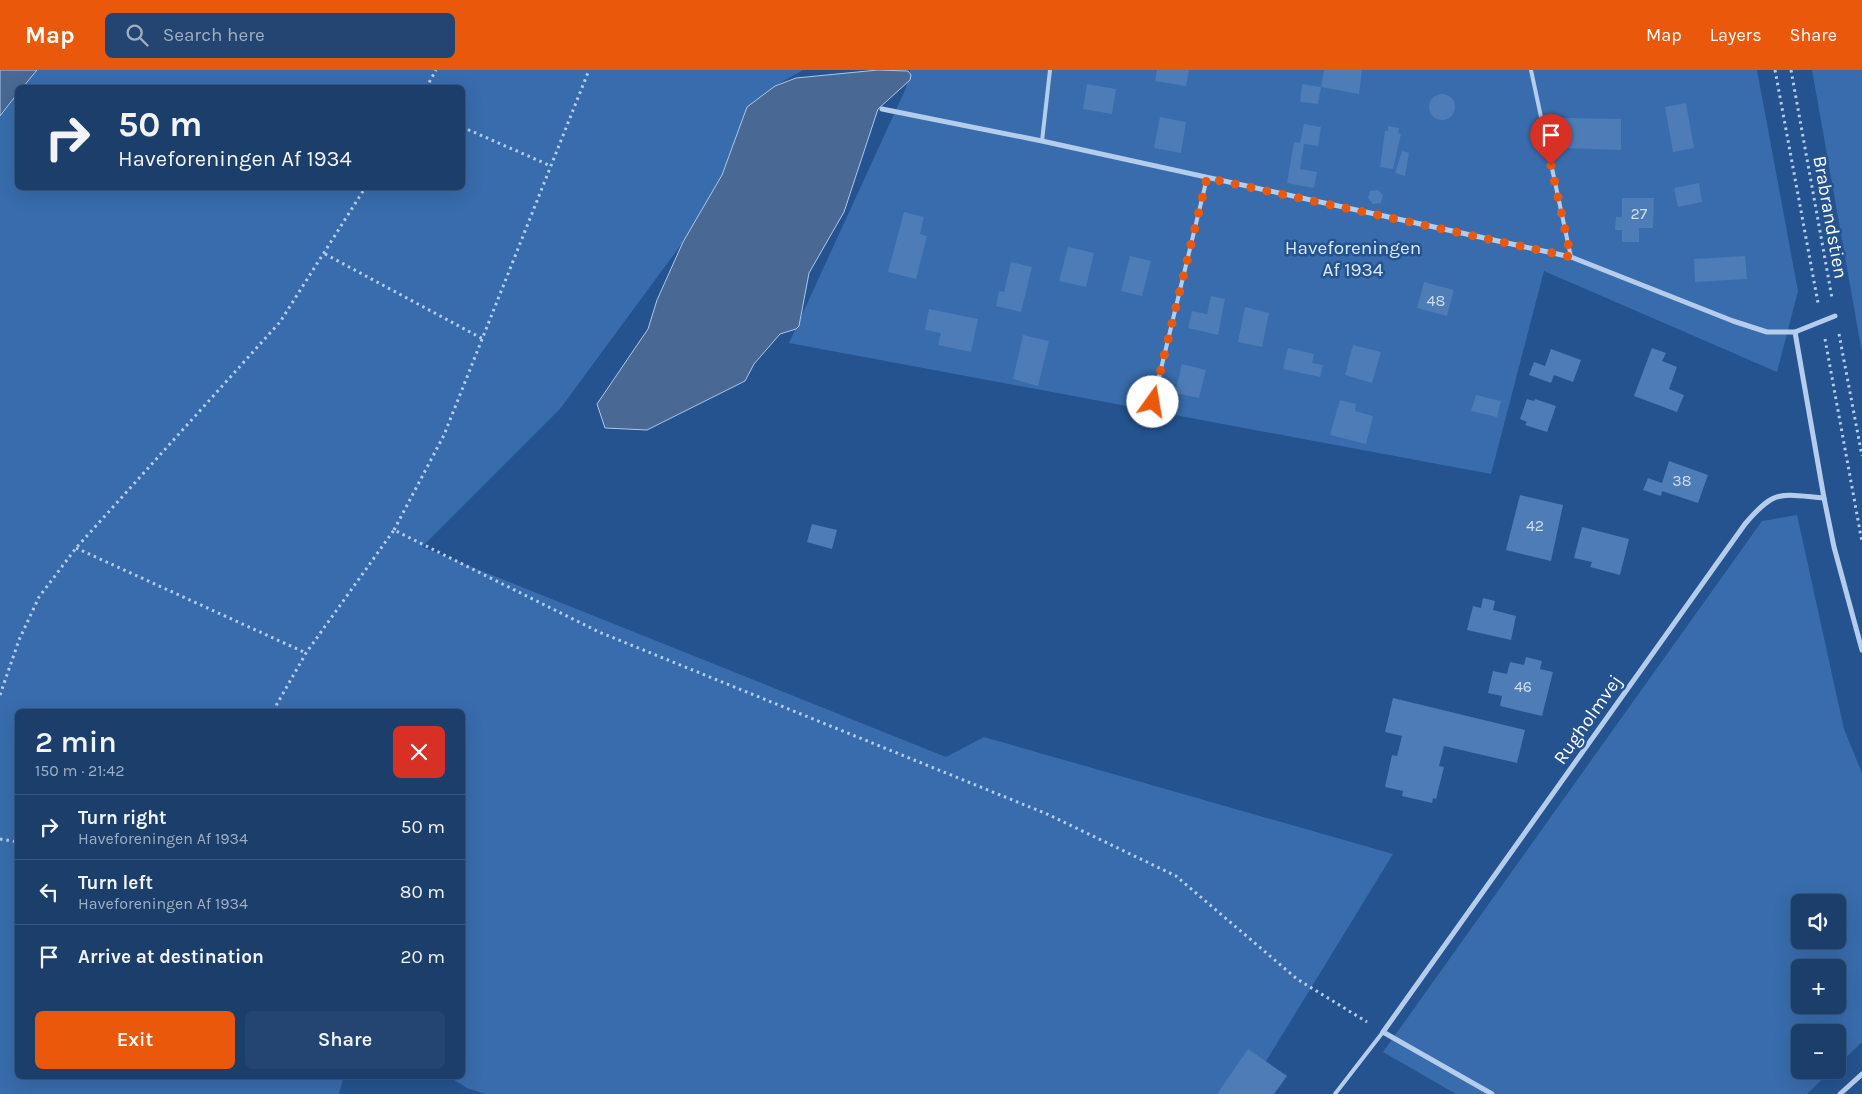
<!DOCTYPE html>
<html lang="en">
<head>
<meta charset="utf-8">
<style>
	body { margin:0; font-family:Karla,sans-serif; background:#244571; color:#f1f3f6; height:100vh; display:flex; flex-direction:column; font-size:19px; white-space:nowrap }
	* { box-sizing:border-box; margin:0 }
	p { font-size:16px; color:#a0aec1 }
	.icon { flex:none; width:28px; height:28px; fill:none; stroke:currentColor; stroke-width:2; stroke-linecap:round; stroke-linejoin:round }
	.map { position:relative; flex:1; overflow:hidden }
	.drawer { position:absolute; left:15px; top:639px; width:450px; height:370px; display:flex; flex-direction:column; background:#1b3e6b; border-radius:8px; box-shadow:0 5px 20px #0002,0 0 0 1px #39577e }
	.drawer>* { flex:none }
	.guide { position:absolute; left:15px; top:15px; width:450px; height:105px; border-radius:8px; box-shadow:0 5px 20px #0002,0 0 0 1px #39577e; background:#1b3e6b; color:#f1f3f6; overflow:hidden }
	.fabs { position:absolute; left:1791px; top:824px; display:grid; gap:10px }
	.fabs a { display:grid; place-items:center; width:55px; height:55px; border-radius:8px; background:#1b3e6b; box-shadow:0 5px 20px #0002,0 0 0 1px #39577e; font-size:25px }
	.pin { position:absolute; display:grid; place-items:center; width:42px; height:42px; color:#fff; margin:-51px -21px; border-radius:50% 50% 50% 0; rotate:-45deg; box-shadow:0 0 5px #0007 }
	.pin .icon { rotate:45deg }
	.me { position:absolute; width:55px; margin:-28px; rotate:13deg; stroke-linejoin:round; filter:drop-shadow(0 0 4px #0008) }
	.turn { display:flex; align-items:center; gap:18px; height:105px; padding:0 20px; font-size:22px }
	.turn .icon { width:65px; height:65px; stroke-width:2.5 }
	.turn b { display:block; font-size:35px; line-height:42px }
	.round { display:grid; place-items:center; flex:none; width:52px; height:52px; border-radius:8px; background:#244571 }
	.head { display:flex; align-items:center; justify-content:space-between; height:85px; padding:0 20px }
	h1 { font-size:30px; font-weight:600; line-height:38px }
	.button { display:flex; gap:10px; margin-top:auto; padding:10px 20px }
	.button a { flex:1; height:58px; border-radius:8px; background:#ea580c; color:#fff; font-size:20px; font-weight:600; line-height:58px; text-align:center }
	.button a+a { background:#244571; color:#f1f3f6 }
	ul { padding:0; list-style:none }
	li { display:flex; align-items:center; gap:15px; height:65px; padding:0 20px; border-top:1px solid #39577e }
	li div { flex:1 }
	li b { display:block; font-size:19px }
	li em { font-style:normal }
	header { display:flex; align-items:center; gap:30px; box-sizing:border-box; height:70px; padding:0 25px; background:#ea580c; color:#fff }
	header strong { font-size:24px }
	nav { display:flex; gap:28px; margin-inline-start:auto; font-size:18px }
	.search { width:350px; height:45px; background:#244571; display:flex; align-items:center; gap:12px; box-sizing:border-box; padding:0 18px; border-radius:8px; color:#a0aec1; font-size:19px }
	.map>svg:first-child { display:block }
	.green { fill:#386cac; fill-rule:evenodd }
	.water { fill:#496994; stroke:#a9c8ec }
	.building { fill:#4d7cb6 }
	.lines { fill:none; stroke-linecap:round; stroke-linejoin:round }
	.path { stroke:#b5cdec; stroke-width:3; stroke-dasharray:2.5 4; stroke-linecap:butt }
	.lane { stroke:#b5cdec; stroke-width:4 }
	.street { stroke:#b5cdec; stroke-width:5 }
	.route { stroke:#ea580c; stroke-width:9; stroke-dasharray:0 16.2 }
	.labels { text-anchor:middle; stroke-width:5; stroke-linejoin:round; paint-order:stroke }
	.number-label { font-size:16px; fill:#d2deed }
	.street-label { font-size:19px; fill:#fff; stroke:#24538f }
	.park-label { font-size:19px; fill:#dae8f9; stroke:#24538f }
</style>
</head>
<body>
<header>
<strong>Map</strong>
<div class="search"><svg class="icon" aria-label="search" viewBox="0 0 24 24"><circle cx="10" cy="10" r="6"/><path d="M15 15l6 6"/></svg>Search here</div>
<nav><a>Map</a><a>Layers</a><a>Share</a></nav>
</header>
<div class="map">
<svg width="1862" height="1024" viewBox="0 0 1862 1024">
	<rect width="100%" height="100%" fill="#24538f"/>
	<g class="green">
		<path d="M37,0H803L775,16L747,37L722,105L683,172L560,339L422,477L946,687L984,667L1393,784L1246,1024H485L467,1018L448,1006H462V641H18V1006H344L339,1024H0V46L17,24L18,118H462V18L23,17Z"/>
		<path d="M910,0H1757L1798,221L1777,302L1544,201L1491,404L789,273L906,18Z"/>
		<path d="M1812,0H1862V283Z"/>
		<path d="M1797,445L1844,659L1862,703V972L1838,995V962H1800V1000H1832L1807,1024H1456L1383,982L1762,451ZM1800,832H1838V870H1800ZM1800,898H1838V935H1800Z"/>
	</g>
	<g class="water">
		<path d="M0,0H37L23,17L18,18L17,24L0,46Z"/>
		<path d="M878,0L908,1L911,5L910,10L878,39L844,142L809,203L799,256L796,259L780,264L754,294L745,311L647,360L605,358L597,334L648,259L657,230L683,172L722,105L747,37L775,16L796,8Z"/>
	</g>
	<g class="building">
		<path d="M1157,0H1189L1186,16L1155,11Z"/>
		<path d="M1324,0H1362L1359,24L1321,17Z"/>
		<path d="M1087,14L1116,19L1112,44L1083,39Z"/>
		<path d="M1302,14L1321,17L1318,34L1300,32Z"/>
		<circle cx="1442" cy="37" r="13"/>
		<path d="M1686,33L1694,78L1673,82L1665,37Z"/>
		<path d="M1160,47L1186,52L1181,83L1154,78Z"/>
		<path d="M1564,48L1621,49V80L1563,78Z"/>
		<path d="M1304,54L1321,57L1318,76L1304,74L1300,99L1317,102L1314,118L1287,113L1294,72L1300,73Z"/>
		<path d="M1388,56L1399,58L1398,63L1401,64L1393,99L1380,97L1385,61H1388Z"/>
		<path d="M1402,81L1409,83L1405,106L1395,103Z"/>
		<path d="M1699,113L1702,132L1678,137L1674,118Z"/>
		<path d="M1378,120L1383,125L1381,133L1373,134L1368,128L1370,121Z"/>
		<path d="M1622,128H1654L1653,158H1639V172H1622V160H1615L1616,147H1622Z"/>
		<path d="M904,142L924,147L920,164L927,166L916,209L888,202Z"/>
		<path d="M1068,177L1094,183L1086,217L1059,211Z"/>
		<path d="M1130,186L1151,191L1142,226L1121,221Z"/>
		<path d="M1745,186L1747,209L1695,212L1694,189Z"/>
		<path d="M1011,192L1032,197L1021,242L996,236L999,221L1004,222Z"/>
		<path d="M1424,212L1454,220L1447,246L1417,238Z"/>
		<path d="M1211,226L1225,229L1218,265L1188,258L1192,241L1207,244Z"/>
		<path d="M1245,237L1269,243L1262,277L1238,272Z"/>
		<path d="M929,239L978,249L971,282L938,275L941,263L925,260Z"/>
		<path d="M1023,265L1049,271L1038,316L1013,309Z"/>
		<path d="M1353,275L1381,282L1372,313L1345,305Z"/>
		<path d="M1288,278L1314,284L1312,293L1323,295L1320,307L1283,299Z"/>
		<path d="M1652,278L1666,283L1662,291L1677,297L1669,319L1684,325L1677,342L1634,326Z"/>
		<path d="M1551,279L1581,290L1573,312L1554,305L1551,313L1529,305L1534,292L1545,296Z"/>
		<path d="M1182,294L1206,300L1199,328L1175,323Z"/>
		<path d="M1476,325L1501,331L1497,347L1471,341Z"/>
		<path d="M1527,329L1534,331L1535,329L1556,336L1547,362L1525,355L1527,352L1520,349Z"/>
		<path d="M1340,330L1356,334L1355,341L1373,346L1366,374L1330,365Z"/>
		<path d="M1669,391L1708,405L1698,433L1662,421L1661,426L1643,420L1648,408L1662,413Z"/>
		<path d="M1520,425L1563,435L1551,491L1506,480Z"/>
		<path d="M812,454L837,460L832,479L807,472Z"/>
		<path d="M1582,457L1629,469L1620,505L1590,497L1592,492L1574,488Z"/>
		<path d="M1483,528L1495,531L1493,540L1516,546L1511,570L1467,560L1473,536L1481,538Z"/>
		<path d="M1526,587L1542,591L1540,599L1553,602L1542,646L1500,636L1502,626L1488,623L1493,601L1507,604L1510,592L1524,595Z"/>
		<path d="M1393,628L1525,660L1517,693L1444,676L1439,696L1444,697L1436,729L1433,728L1432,733L1402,726L1403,721L1385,717L1392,685L1397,686L1402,666L1385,662Z"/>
		<path d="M1248,979L1287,1006L1274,1024H1217Z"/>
	</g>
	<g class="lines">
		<g class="path">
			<path d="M1775,0L1818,233"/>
			<path d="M1791,0L1832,228"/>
			<path d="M426,18L436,0"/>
			<path d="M462,57L551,96"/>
			<path d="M325,184L483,269"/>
			<path d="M1839,264L1862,386"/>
			<path d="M1825,269L1862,472"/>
			<path d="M394,460L444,365L589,0"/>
			<path d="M76,478L306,583"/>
			<path d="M0,625L19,570L39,527L76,478L280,252L365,118"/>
			<path d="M273,641L306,583L394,460L599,562L1047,744L1176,806L1297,909L1367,952"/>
			<path d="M0,769L18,772"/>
		</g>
		<g class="lane">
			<path d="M1531,0L1571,187"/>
			<path d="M1042,71L1050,0"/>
			<path d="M1153,332L1207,108"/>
			<path d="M1335,1024L1383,962"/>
		</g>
		<g class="street">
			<path d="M882,39L1042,71L1571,187L1733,251L1767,262H1795L1835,246"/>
			<path d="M1795,262L1824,428L1834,477L1862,580"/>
			<path d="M1492,1024L1383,962L1745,454C1775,419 1779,424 1824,428"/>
			<path d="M1840,1024L1862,1004"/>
		</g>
	</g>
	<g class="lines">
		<path class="route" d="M1153,332L1207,108L1571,187L1551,95"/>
	</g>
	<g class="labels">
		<g class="number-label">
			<text x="1639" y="149">27</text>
			<text x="1436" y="236">48</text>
			<text x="1682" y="416">38</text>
			<text x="1535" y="461">42</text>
			<text x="1523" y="622">46</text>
		</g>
		<g class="street-label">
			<text transform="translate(1831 147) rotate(80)" y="7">Brabrandstien</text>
			<text transform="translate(1587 649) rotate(-55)" y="7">Rugholmvej</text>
		</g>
		<g class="park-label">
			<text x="1353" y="184">Haveforeningen<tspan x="1353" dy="22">Af 1934</tspan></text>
		</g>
	</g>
</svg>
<div class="fabs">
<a><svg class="icon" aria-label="sound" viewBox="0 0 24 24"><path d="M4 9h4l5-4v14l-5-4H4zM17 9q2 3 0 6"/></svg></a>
<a>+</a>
<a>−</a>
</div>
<div class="pin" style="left:1551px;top:95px;background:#d93025"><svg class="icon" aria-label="arrive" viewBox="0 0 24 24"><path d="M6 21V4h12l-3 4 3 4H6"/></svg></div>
<svg class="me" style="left:1153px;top:332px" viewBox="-20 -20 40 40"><circle r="19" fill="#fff"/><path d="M0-13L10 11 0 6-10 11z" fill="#ea580c"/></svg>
<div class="guide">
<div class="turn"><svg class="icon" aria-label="right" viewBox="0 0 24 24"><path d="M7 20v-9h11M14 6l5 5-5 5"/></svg><div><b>50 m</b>Haveforeningen Af 1934</div></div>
</div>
<section class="drawer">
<div class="head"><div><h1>2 min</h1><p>150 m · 21:42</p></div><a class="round" style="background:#d93025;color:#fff"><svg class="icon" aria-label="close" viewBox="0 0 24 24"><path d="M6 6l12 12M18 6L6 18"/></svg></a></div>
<ul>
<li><svg class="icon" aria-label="right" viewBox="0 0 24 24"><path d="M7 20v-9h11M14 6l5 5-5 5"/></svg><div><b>Turn right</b><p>Haveforeningen Af 1934</p></div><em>50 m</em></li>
<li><svg class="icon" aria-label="left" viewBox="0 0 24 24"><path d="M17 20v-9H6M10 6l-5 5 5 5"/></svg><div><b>Turn left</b><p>Haveforeningen Af 1934</p></div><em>80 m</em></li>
<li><svg class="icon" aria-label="arrive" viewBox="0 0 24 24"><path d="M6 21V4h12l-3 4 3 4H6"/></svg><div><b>Arrive at destination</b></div><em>20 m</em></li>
</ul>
<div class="button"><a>Exit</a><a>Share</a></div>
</section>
</div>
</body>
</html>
